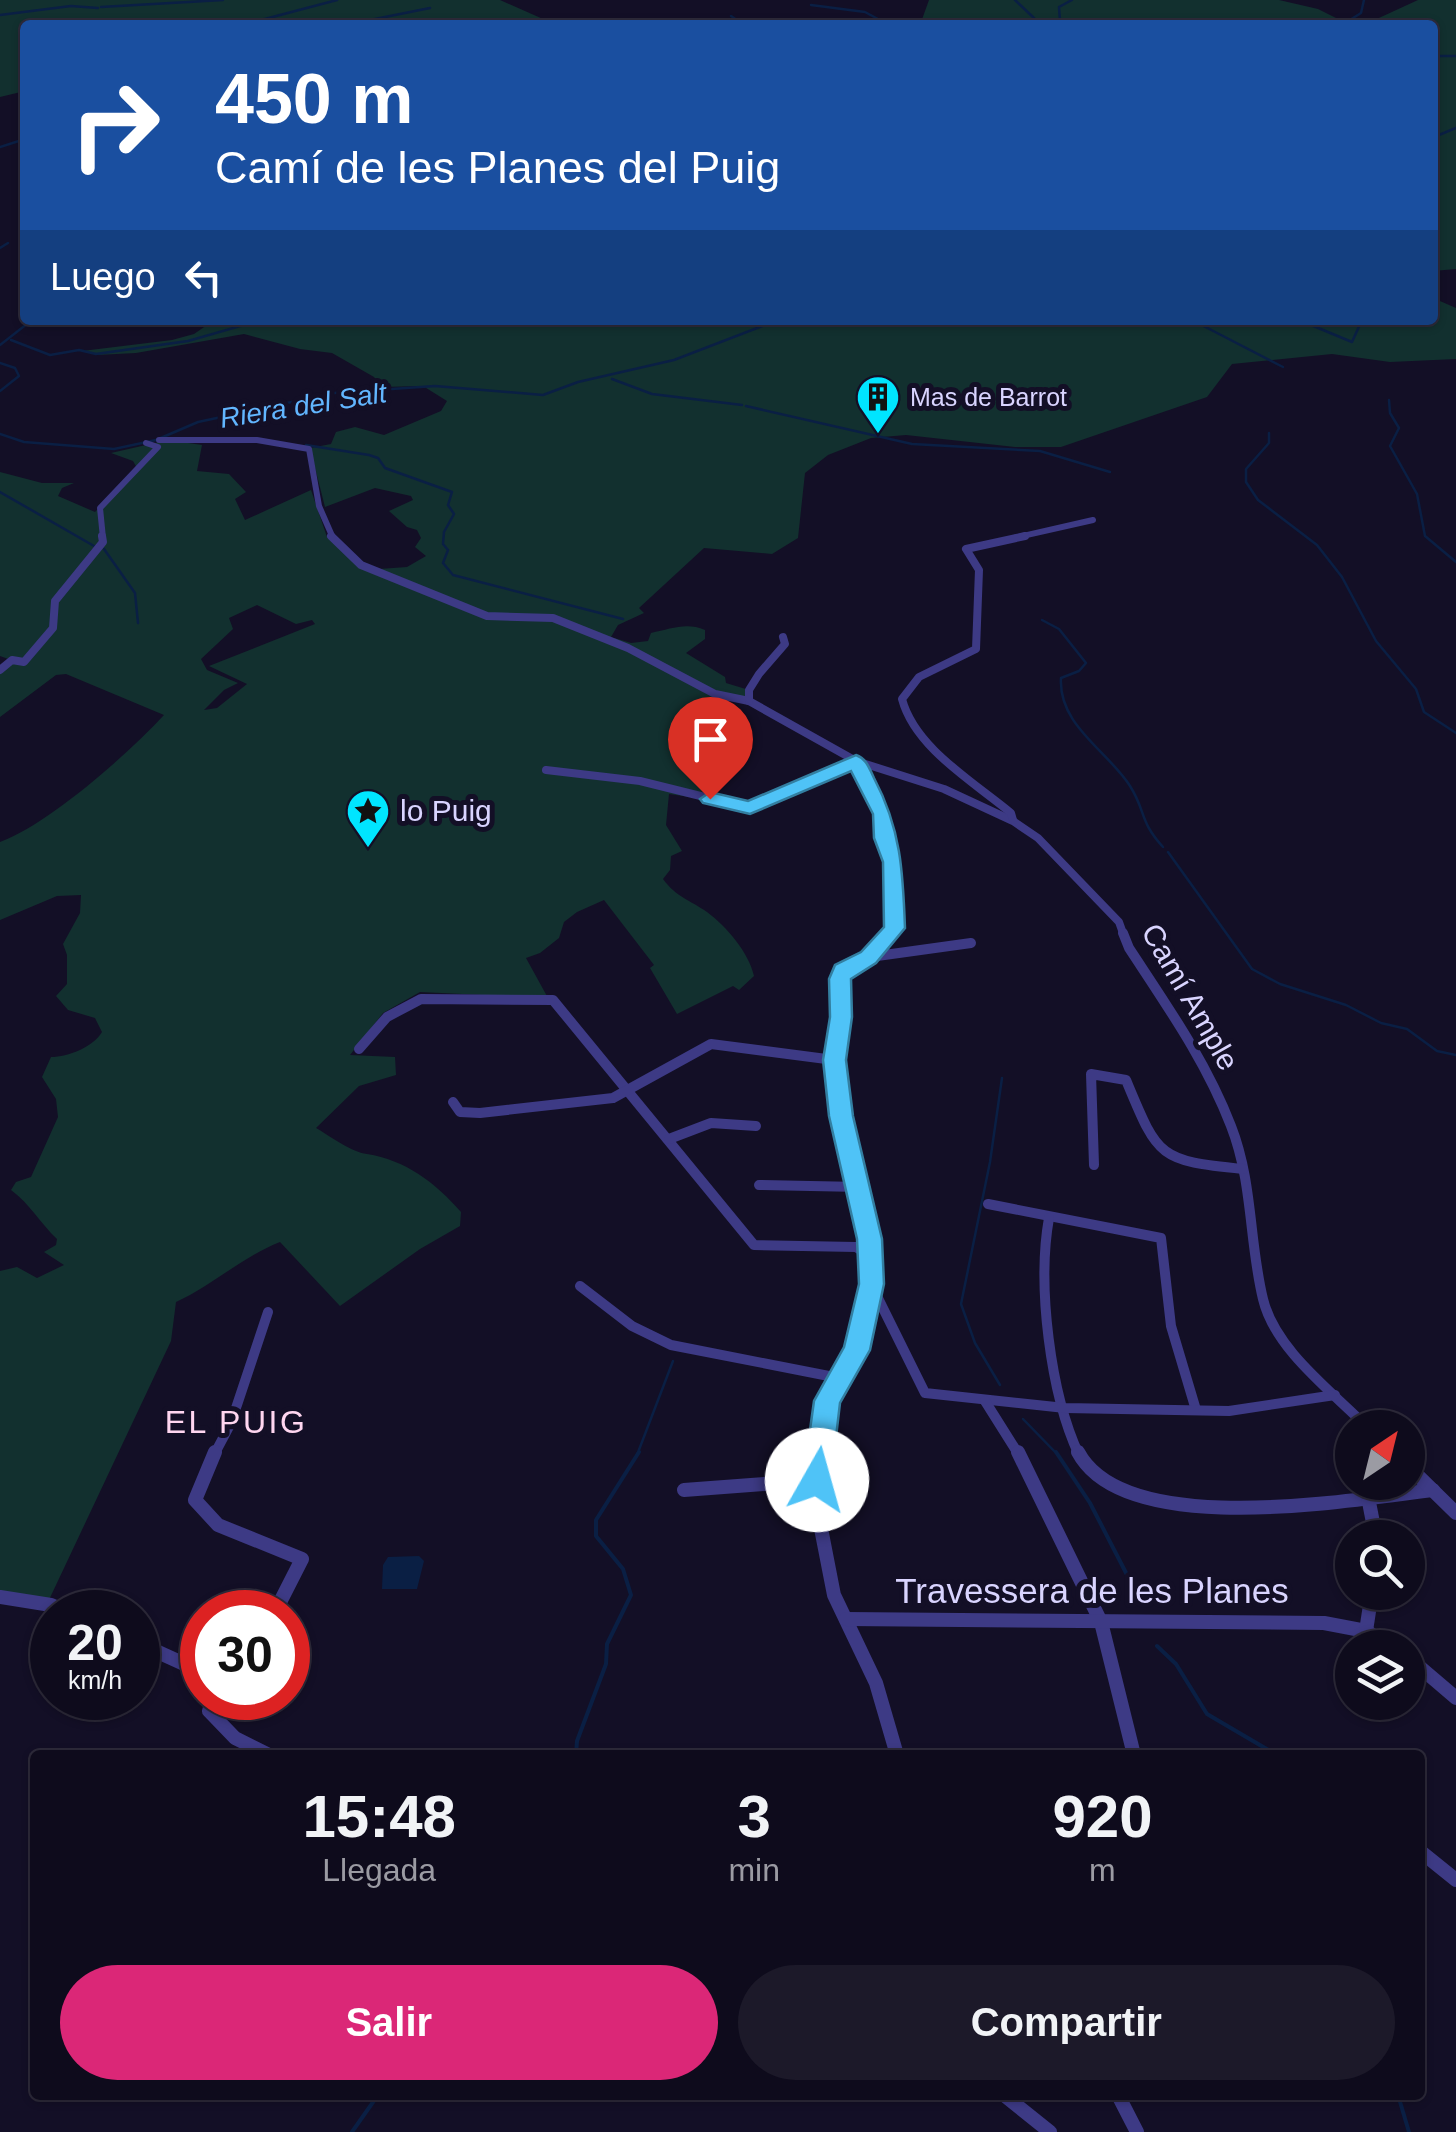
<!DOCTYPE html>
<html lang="es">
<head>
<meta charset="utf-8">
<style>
	body { margin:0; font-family:Arial,sans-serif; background:#1c1929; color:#f1f3f6; height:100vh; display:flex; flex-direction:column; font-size:38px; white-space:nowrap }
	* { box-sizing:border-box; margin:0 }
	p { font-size:32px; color:#9b9ba3 }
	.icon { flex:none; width:55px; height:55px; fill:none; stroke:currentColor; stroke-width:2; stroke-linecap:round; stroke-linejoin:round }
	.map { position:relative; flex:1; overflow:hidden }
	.sheet { position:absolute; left:30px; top:1750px; width:1395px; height:350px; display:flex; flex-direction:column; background:#0e0b1c; border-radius:10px; box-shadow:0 2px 8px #0004,0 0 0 2px #2e2b3b }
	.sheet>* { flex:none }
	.banner { position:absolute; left:20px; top:20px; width:1418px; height:305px; border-radius:10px; box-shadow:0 2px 8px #0004,0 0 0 2px #2e2b3b; background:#1a4fa0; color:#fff; overflow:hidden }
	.needle { width:65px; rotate:35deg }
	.tools { position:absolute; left:1335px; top:1410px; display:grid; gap:20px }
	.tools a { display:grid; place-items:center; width:90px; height:90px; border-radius:50%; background:#0e0b1c; box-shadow:0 2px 8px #0004,0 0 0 2px #2e2b3b; font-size:50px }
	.speed { position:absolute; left:30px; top:1590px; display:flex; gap:20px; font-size:50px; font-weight:700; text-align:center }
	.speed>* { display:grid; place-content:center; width:130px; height:130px; border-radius:50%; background:#0e0b1c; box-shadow:0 2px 8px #0004,0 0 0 2px #2e2b3b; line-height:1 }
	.speed small { font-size:25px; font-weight:400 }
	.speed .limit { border:15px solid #d22; background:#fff; color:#111 }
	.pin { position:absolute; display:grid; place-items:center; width:85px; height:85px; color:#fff; margin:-102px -42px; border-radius:50% 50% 50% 0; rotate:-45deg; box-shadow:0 0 10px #0007 }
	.pin .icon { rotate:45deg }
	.me { position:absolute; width:110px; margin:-55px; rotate:7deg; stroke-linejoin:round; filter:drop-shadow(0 0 8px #0008) }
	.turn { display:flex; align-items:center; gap:35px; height:210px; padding:0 30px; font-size:45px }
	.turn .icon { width:130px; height:130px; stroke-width:2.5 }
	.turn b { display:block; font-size:70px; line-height:85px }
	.then { display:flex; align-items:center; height:95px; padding:0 30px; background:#0003; gap:20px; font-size:38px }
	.eta { display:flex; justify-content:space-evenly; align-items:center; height:170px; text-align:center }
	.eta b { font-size:60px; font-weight:700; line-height:70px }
	.primary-button { display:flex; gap:20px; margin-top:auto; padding:20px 30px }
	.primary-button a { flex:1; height:115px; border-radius:60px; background:#db2777; color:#fff; font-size:40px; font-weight:700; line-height:115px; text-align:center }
	.primary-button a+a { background:#1c1929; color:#f1f3f6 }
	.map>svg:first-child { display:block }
	.green { fill:#12302f; fill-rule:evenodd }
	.water { fill:#0a1f44 }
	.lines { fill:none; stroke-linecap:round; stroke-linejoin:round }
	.stream-far1 { stroke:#0a1f44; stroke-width:2.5 }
	.stream { stroke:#0a1f44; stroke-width:4 }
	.street-far3 { stroke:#3d3a85; stroke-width:6 }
	.street-far2 { stroke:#3d3a85; stroke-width:8 }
	.street-far1 { stroke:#3d3a85; stroke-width:10 }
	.street { stroke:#3d3a85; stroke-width:14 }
	.route { fill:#4fc3f7; stroke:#337fa1; stroke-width:2.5 }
	.labels { text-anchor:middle; stroke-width:10; stroke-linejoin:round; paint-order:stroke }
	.far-poi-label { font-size:25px; fill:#d9d4ff; stroke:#130f26; text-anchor:start }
	.far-water-label { font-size:28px; font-style:italic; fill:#62b6ff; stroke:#130f26 }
	.poi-label { font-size:30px; fill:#d9d4ff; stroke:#130f26; text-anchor:start }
	.street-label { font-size:30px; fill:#d9d4ff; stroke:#130f26 }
	.neighbourhood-label { font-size:32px; letter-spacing:2.5px; fill:#ffd6f0; stroke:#130f26 }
	.near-street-label { font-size:35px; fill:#d9d4ff; stroke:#130f26 }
</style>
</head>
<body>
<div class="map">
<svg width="1456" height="2132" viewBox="0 0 1456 2132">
	<rect width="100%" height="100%" fill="#130f26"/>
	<g class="green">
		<path d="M0,0H500L543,19L545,25H25V91L0,97Z"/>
		<path d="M929,0H1279L1318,9L1342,21L1368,23L1418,0H1456V269L1433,271L1432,25H920Z"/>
		<path d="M1433,298L1456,308V359L1390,362L1332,354L1232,364L1207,397L1061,447H1015L906,435L871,438L828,455L805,473L798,538L772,554L704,548L639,608L644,613L618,625L611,637L631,643L648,641L651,633C671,629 686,622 705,630V639L686,653L725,677L726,683L749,690L747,697H733L719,707L722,726C680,742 704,766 710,800L669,794L666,825L682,851L671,856L670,870L663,879C676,897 690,900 707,912C727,927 749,953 754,976L739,990L733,986L677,1014L650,968L654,965L604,900L577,912L564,922L559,938L540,953L526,958L548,998L420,992L383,1013L350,1055L395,1057L396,1075L359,1086L316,1128C330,1136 351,1152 367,1154C405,1160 435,1182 461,1212L460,1226L420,1249L340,1306L280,1242C242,1257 213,1285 176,1302L171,1341L48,1602L0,1593V1271L17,1267L37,1278L64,1265L44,1252L56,1245L57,1239C40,1223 30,1204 11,1190L16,1182L31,1177L58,1117L56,1099L42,1077L51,1057C68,1057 93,1047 102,1032L95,1018L68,1010L56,996L67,984V955L63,944L80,913L81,895L57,896L0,920V842C49,824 128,754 164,715L66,674L56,675L0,717V668L11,660L0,656V472L42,483H74L62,488L58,496L95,512L137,468L133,461L111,453L168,440L202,445L197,471L229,474L246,492L235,499L245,520L311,490L327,537L365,570L407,567L426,556L415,547L421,538L417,530L407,527L389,511L413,500L411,496L375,488L325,507L310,448L331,444L336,432L355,427L384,435L441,411L447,401L423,386L382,387L374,377L332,353L300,349L244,334L136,353L97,355L82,351L172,340L194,334L207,325H234L250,320H1432ZM257,605L296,624L312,620L315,624L209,666L247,684L217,708L204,710L224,690L238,683L207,670L201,659L233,629L229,618Z"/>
	</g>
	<path class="water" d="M419,1556L424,1561L417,1589H382L383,1565L388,1557Z"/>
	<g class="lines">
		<g class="stream-far1">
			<path d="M1015,0L1034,18L1035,25"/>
			<path d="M811,5L865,12L889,25"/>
			<path d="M101,7L223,0"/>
			<path d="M0,15L71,6L98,8"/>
			<path d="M731,16L744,25"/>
			<path d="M242,25L337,0"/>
			<path d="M371,25L365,21L430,8"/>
			<path d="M1041,25L1060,21L1059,7L1072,0"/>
			<path d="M1342,25L1361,13L1364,0"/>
			<path d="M1432,56H1456"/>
			<path d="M0,147L25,139"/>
			<path d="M1432,155L1439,135L1456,128"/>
			<path d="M0,248L8,243"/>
			<path d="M1192,320L1283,367"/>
			<path d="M1299,320L1352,342L1362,320"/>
			<path d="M11,340L50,355L79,350L96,354L188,341L261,320"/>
			<path d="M0,345L32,320"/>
			<path d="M0,363L15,368L19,376L0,391"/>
			<path d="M612,379L652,394L742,405"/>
			<path d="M1389,400L1390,413L1399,428L1390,446L1417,494L1425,536L1456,562"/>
			<path d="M746,406L912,444L1040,451L1110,472"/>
			<path d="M1269,433V443L1246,469V482L1258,500L1317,545L1342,577L1376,641L1416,689L1424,712L1456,733"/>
			<path d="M0,434L24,442L114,449L156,440L198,422L334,393L435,386L543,395L578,382L674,360L778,320"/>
			<path d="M306,445L369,455L378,458L385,468L452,492L448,505L454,514L444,532L443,544L448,550L443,563L453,575L623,619"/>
			<path d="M0,492L94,546"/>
			<path d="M104,549L135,593L138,623"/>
			<path d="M1042,620L1059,629L1086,663L1079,671L1061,678C1058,725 1108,751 1130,786C1146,811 1139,821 1163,847"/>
			<path d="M1168,852L1252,969L1280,984L1346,1005L1381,1023L1407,1029L1437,1051L1456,1055"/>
			<path d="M1000,1385L975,1343L961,1304L990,1162L1002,1078"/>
			<path d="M1023,1419L1058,1455"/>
			<path d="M637,1455L673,1361"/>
		</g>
		<g class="stream">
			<path d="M1056,1452L1090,1503L1140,1600"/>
			<path d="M1157,1646L1176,1664L1207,1714L1277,1755"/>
			<path d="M576,1755L577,1741L606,1664L607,1644L631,1595L623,1569L596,1536V1520L639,1452"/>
			<path d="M1398,2095L1409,2132"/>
			<path d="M352,2132L378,2095"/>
		</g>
		<g class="street-far3">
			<path d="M159,440H257L309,449L319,506L333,538"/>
			<path d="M103,538L100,508L158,447L146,443"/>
			<path d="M1014,538L1093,520"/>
		</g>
		<g class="street-far2">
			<path d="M331,536L361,565L487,616L553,618L628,648L715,694L749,701L856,761L944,789L1013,821L1038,838L1119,922L1124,936"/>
			<path d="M0,670L12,660L24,662L53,628L55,601L103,542L102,536"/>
			<path d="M749,701V690L759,674L785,644L783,637"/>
			<path d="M856,761L883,814L884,838L893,862L896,913L889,936"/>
			<path d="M546,770L640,781L749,808L856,761"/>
			<path d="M1013,820L1011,813C974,782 915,748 902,699L919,677L976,649L979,570L966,549L1025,536"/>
		</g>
		<g class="street-far1">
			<path d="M1123,933L1129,948C1167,1006 1206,1061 1231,1126C1253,1182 1249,1242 1263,1299C1275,1350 1333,1392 1368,1428"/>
			<path d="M870,957L971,943"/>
			<path d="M359,1049L387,1017L421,999L553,1000L754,1245L856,1247L870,1256"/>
			<path d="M453,1102L460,1112L480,1113L613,1098L711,1044L834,1060"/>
			<path d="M669,1139L711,1123L756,1126"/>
			<path d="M1094,1165L1091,1074L1126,1080C1158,1157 1158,1161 1243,1169"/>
			<path d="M759,1185L860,1187"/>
			<path d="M988,1204L1161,1238L1171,1326L1196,1410"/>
			<path d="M1049,1218C1037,1285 1050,1393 1079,1455"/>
			<path d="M871,1284L925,1393L1065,1408L1229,1411L1335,1395"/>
			<path d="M580,1286L632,1326L671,1345L839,1378"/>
			<path d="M985,1401L1019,1455"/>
			<path d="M214,1455L231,1423L268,1312"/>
			<path d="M820,1455L827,1401L857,1350L871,1284L869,1239L841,1116L834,1060L841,1017L840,979L847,966L869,958L891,933"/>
		</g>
		<g class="street">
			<path d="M215,1452L195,1500L218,1525L302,1559L275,1612"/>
			<path d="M821,1452L818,1513L834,1595L876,1683L897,1755"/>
			<path d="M1018,1452L1101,1622L1134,1755"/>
			<path d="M1078,1452C1125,1540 1350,1500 1433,1490"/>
			<path d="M1408,1466L1456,1513"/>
			<path d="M684,1490L817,1480"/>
			<path d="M1368,1497L1376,1538"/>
			<path d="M0,1597L51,1605L67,1612"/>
			<path d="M846,1619L1324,1623L1366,1631L1393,1648"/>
			<path d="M1366,1631L1372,1592"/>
			<path d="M138,1643L202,1672"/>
			<path d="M1408,1657L1456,1698"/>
			<path d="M213,1698L209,1711L235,1738L269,1755"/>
			<path d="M1420,1851L1456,1880"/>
			<path d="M1004,2095L1050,2132"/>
			<path d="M1118,2095L1137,2132"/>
		</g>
	</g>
	<path class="route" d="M856,755C867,759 869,768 874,778C901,829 903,872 905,928L876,963L851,979L852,1017L846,1060L853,1116L882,1239L884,1284L870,1350L840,1403L831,1480L827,1489L817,1493L807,1489L803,1480L814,1401L844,1347L859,1284L857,1239L829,1116L823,1060L830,1017L829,979L835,965L861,952L884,927L883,862L874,838L873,814L851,771L750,814L703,803L700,799L710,792L748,801Z"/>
	<defs>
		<g id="building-pin" transform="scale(2.25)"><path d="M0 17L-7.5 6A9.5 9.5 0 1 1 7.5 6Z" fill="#00e5ff" stroke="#130f26"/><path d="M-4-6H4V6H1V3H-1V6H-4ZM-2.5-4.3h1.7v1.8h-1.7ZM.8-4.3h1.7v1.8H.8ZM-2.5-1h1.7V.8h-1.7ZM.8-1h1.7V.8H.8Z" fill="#111"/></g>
		<g id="sight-pin" transform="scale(2.25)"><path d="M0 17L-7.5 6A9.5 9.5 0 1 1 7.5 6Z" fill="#00e5ff" stroke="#130f26"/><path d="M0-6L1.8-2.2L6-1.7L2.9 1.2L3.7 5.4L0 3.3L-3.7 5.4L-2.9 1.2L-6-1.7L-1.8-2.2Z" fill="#111"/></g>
	</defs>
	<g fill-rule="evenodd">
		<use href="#building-pin" x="878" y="397"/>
		<use href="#sight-pin" x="368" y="811"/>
	</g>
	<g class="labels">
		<g class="far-poi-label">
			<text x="910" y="406">Mas de Barrot</text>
		</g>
		<g class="far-water-label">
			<text transform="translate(303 405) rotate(-9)" y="10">Riera del Salt</text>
		</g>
		<g class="poi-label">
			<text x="400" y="821">lo Puig</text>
		</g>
		<g class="street-label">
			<text transform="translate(1190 997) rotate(60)" y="10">Camí Ample</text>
		</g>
		<g class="neighbourhood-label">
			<text x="236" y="1433">EL PUIG</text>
		</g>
		<g class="near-street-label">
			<text x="1092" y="1603">Travessera de les Planes</text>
		</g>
	</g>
</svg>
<div class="tools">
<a><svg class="needle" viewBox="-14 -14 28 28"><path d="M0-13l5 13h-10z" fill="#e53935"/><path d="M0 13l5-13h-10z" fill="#9b9ba3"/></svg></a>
<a><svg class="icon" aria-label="search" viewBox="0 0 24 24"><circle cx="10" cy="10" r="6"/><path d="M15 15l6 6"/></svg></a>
<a><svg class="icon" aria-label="layers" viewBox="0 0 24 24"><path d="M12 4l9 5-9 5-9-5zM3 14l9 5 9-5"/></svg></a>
</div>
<div class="speed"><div>20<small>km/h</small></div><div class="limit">30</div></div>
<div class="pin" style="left:710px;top:799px;background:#d93025"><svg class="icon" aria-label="arrive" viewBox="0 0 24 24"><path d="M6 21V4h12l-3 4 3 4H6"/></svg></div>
<svg class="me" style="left:817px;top:1480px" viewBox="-20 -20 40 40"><circle r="19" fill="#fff"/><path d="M0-13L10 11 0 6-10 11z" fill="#4fc3f7"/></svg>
<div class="banner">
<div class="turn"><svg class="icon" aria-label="right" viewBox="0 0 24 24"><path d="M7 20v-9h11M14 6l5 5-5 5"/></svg><div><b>450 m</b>Camí de les Planes del Puig</div></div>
<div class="then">Luego<svg class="icon" aria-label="left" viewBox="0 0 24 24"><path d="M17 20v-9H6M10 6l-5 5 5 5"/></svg></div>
</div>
<section class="sheet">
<div class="eta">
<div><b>15:48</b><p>Llegada</p></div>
<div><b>3</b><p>min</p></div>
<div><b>920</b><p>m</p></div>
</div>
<div class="primary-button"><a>Salir</a><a>Compartir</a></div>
</section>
</div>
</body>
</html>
